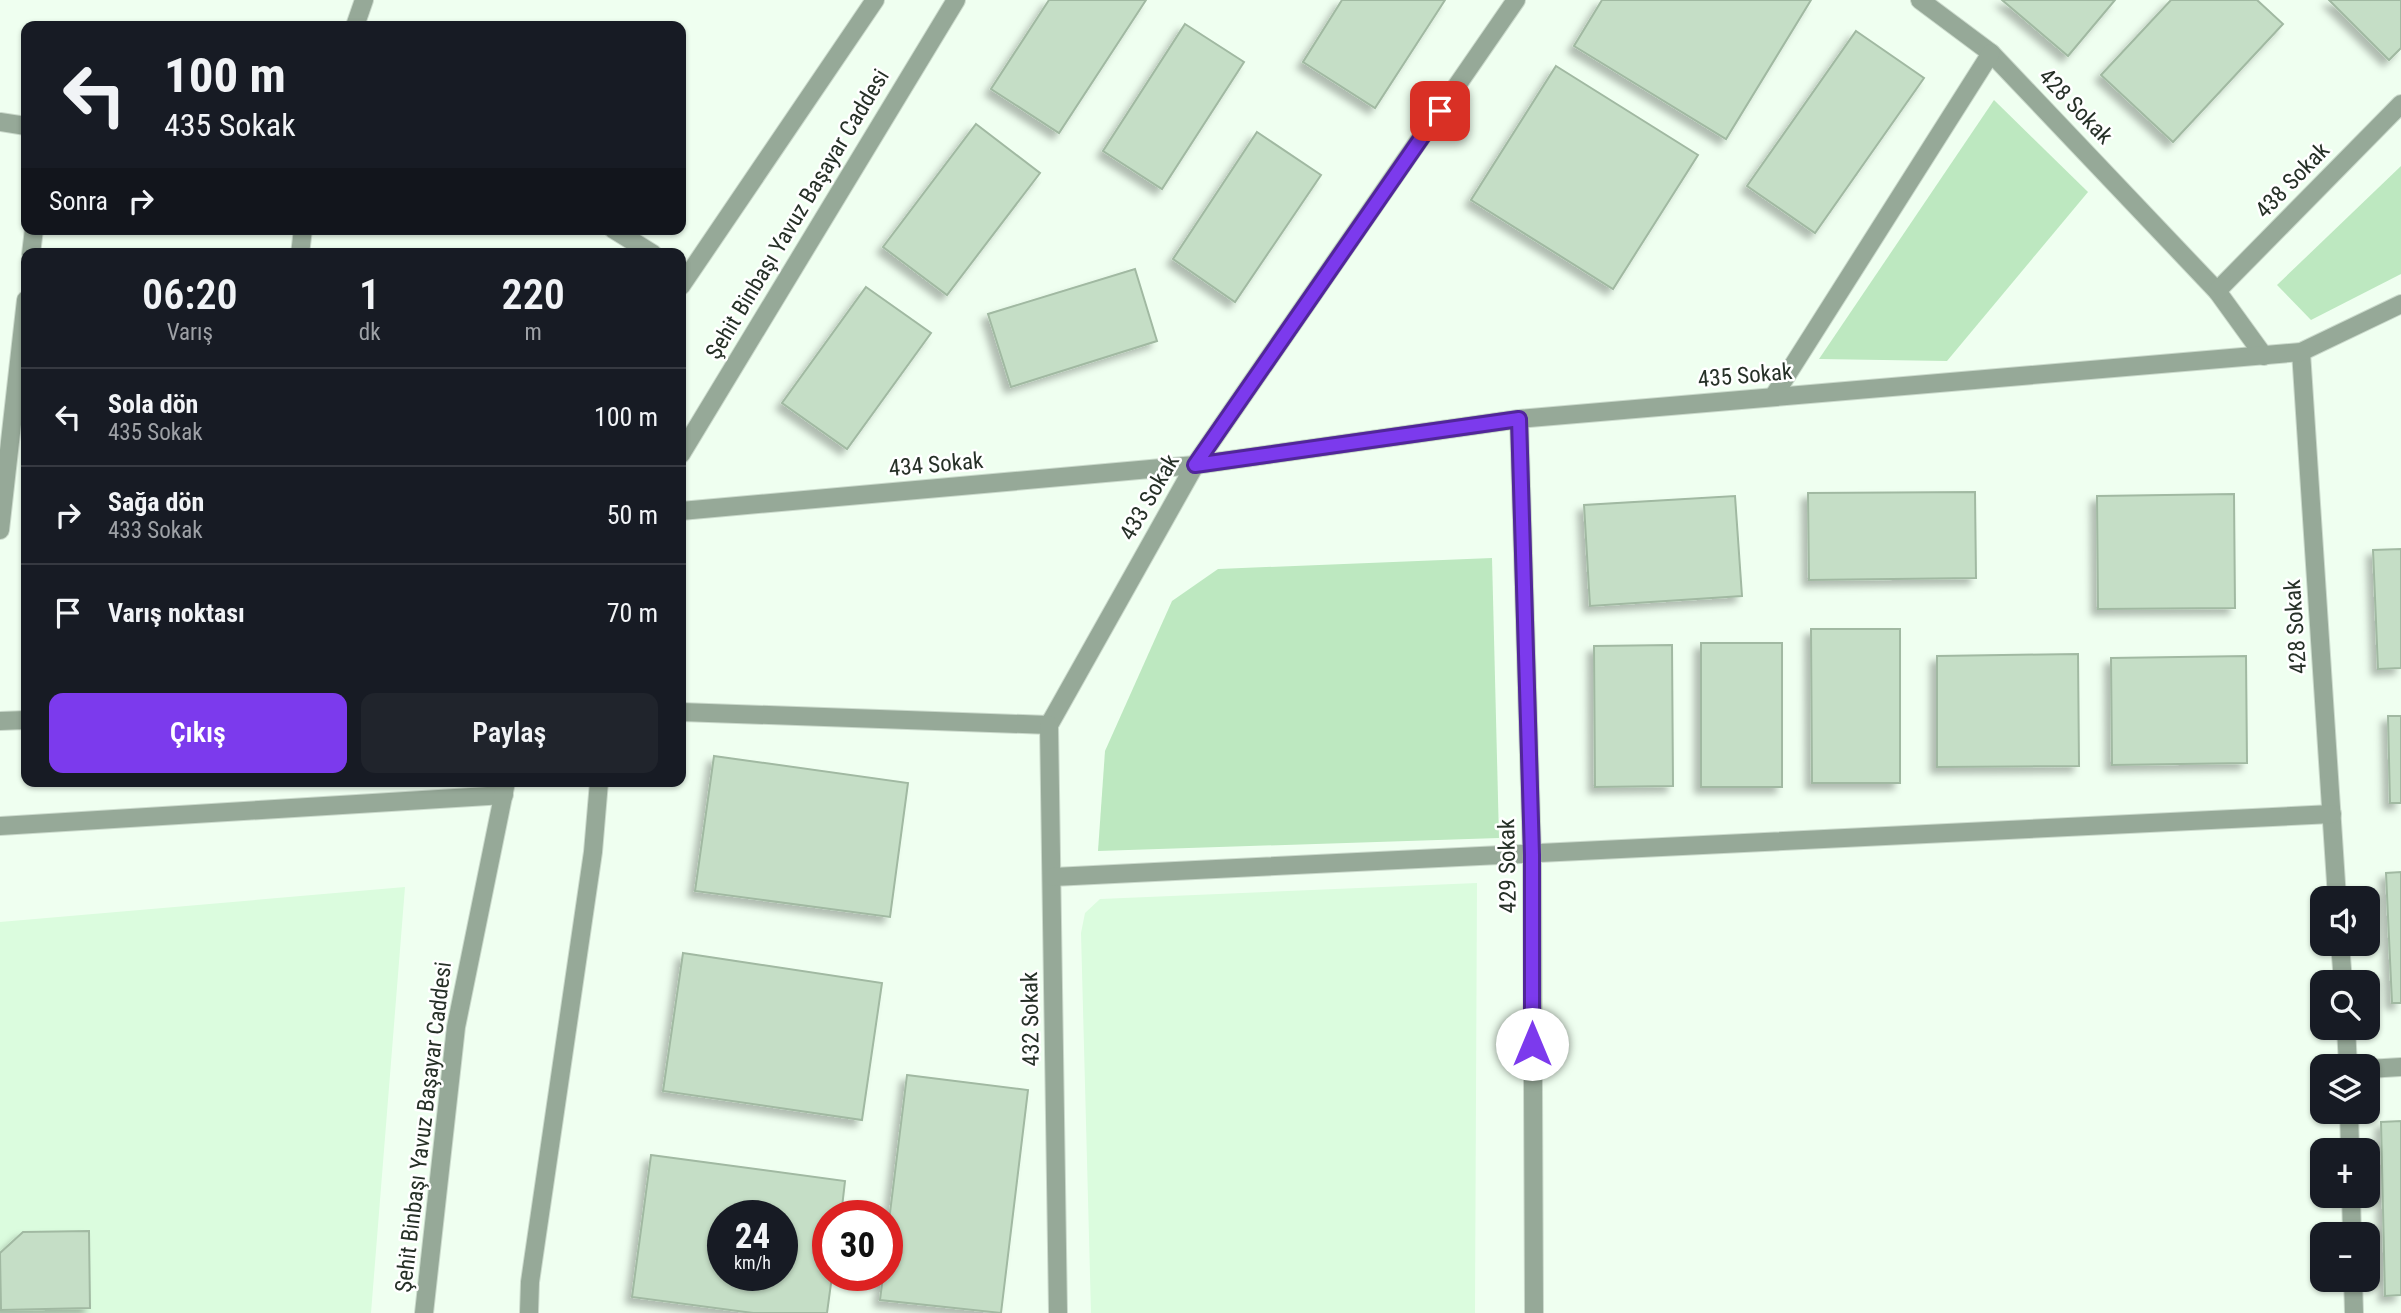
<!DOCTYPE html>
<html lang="tr">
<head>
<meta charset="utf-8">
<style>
	body { margin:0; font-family:"Roboto Condensed",sans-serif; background:#20242c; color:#f1f3f6; height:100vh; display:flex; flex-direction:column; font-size:26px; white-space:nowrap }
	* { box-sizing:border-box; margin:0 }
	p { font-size:23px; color:#9ea1a6 }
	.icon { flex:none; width:38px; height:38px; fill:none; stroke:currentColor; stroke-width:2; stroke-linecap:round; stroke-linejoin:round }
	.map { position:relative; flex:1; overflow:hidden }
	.side { position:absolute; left:21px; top:248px; width:665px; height:539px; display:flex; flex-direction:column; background:#171b24; border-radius:14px; box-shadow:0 2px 5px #0004 }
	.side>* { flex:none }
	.hud { position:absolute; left:21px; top:21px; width:665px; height:214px; border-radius:14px; box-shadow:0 2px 5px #0004; background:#171b24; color:#f1f3f6; overflow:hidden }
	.controls { position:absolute; left:2310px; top:886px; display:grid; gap:14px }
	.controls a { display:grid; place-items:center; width:70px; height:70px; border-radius:14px; background:#171b24; box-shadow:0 2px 5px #0004; font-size:35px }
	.speed { position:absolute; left:707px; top:1200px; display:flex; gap:14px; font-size:35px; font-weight:700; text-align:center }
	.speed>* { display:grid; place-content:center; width:91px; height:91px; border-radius:50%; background:#171b24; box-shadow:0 2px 5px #0004; line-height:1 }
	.speed small { font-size:18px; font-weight:400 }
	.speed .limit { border:10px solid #d22; background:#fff; color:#111 }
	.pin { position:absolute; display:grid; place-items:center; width:60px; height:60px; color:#fff; margin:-30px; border-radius:14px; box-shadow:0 4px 10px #0006 }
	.me { position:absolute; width:77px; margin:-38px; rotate:0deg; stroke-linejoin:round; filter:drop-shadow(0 0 5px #0008) }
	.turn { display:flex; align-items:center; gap:24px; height:147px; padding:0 28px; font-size:32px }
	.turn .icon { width:91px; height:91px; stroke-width:2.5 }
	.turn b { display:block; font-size:49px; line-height:60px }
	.then { display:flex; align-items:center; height:66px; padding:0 28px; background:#0003; gap:14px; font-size:26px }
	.eta { display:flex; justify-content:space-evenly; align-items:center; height:119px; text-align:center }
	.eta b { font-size:42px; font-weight:600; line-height:49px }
	.action { display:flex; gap:14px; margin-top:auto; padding:14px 28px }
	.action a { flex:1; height:80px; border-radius:14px; background:#7c3aed; color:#fff; font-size:28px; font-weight:600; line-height:80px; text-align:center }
	.action a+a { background:#20242c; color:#f1f3f6 }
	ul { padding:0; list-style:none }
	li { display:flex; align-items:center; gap:21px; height:98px; padding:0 28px; border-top:2px solid #363941 }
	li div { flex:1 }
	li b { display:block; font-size:26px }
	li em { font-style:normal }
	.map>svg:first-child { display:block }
	.built { fill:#dbfcde }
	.green { fill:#bde8c0 }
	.building { fill:#c5dec6; stroke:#a1b9a2; stroke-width:2; fill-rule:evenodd; filter:url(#shadow) }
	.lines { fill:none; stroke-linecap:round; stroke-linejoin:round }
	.minor-casing { stroke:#cbdacc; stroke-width:20 }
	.tertiary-casing { stroke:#cbdacc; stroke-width:20 }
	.minor { stroke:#96a998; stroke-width:18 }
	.tertiary { stroke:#96a998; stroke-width:18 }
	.route-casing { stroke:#51269a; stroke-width:18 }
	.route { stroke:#7c3aed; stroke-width:12 }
	.labels { text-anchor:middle; stroke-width:5; stroke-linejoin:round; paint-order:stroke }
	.street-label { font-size:23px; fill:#263027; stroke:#fff }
</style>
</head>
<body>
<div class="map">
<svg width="2401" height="1313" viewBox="0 0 2401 1313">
	<defs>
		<filter id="shadow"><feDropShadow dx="-6" dy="6" stdDeviation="3.5" flood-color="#0004"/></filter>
	</defs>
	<rect width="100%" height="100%" fill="#effff0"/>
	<g class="built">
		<path d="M1477,883L1475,1313H1091L1081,933L1085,913L1100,899Z"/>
		<path d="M405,887L371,1313H0V922Z"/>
	</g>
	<g class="green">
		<path d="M1994,100L2088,192L1947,361L1819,359Z"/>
		<path d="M2401,166V274L2311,320L2277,285Z"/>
		<path d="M1492,558L1499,838L1098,851L1105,751L1172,601L1218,569Z"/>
	</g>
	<g class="building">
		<path d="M1049,0H1146L1059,133L991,89Z"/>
		<path d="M1342,0H1445L1375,108L1303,62Z"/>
		<path d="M1602,0H1811L1726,139L1574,46Z"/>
		<path d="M2002,0H2115L2068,56Z"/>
		<path d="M2171,0H2257L2283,24L2173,142L2101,75Z"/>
		<path d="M2329,0H2401V48L2389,60Z"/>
		<path d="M1185,24L1244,62L1162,189L1103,151Z"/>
		<path d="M1856,31L1924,78L1815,233L1747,186Z"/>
		<path d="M1556,66L1698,155L1613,289L1471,200Z"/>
		<path d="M976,124L1040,173L947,295L883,247Z"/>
		<path d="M1257,132L1321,175L1235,302L1173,259Z"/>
		<path d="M1135,269L1157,341L1011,387L988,314Z"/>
		<path d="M866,287L931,333L847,449L782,403Z"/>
		<path d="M1975,492L1976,578L1809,580L1808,493Z"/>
		<path d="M2234,494L2235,608L2098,609L2097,496Z"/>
		<path d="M1735,496L1742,596L1590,606L1584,505Z"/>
		<path d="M2401,549V668L2378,669L2373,550Z"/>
		<path d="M1811,629H1900V783H1812Z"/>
		<rect x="1701" y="643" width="81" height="144"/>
		<path d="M1672,645L1673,786L1595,787L1594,646Z"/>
		<path d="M2078,654L2079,766L1937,767V656Z"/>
		<path d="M2246,656L2247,763L2112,765L2111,658Z"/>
		<path d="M2388,716H2401V803H2390Z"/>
		<path d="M714,756L908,783L890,917L695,891Z"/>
		<path d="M2401,872V1003H2392L2386,873Z"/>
		<path d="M683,953L882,983L862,1120L663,1091Z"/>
		<path d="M907,1075L1028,1090L1001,1313L880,1300L883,1276H887V1237Z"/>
		<path d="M2401,1121V1295L2385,1296L2381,1122Z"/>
		<path d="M651,1155L845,1181L841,1216H828V1276H832L827,1313H753L632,1297ZM723,1216H782V1276H723Z"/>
		<path d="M89,1231L90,1308L1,1310L0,1253L23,1232Z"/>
	</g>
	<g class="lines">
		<g class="minor-casing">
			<g id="minor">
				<path d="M1920,0L1991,53L2217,291L2264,356"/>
				<path d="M355,26L364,0"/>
				<path d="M0,122L26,126"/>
				<path d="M613,229L653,254"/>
				<path d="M31,254L34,229"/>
				<path d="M300,254L303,229"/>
				<path d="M2217,291L2401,104"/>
				<path d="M2301,352L2337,898"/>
				<path d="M1773,397L1991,53"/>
				<path d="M1519,419L1532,855L1534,1313"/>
				<path d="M681,511L1195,465L1519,419L2301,352L2401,304"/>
				<path d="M0,530L26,300"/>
				<path d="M681,712L1049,725L1195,465L1516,0"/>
				<path d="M0,721L26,720"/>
				<path d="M1049,725L1058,1313"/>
				<path d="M0,826L504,795"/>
				<path d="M1053,877L2332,814"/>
				<path d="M2340,943L2343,982"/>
				<path d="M2346,1027L2348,1066"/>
				<path d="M2368,1069L2401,1067"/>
				<path d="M2349,1111L2350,1150"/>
				<path d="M2351,1195L2352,1234"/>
				<path d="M2353,1279L2354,1313"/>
			</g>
		</g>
		<g class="tertiary-casing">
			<g id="tertiary">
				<path d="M681,286L875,0"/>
				<path d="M681,454L956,0"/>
				<path d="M424,1313L456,1027L506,782"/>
				<path d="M529,1313L530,1282L593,852L599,782"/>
			</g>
		</g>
		<use href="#minor" class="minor"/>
		<use href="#tertiary" class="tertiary"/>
	</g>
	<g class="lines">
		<g class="route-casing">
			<path id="route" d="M1440,111L1195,465L1519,419L1532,855V1044"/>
		</g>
		<use href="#route" class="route"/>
	</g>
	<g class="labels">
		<g class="street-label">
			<text transform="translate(2076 106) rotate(46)" y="8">428 Sokak</text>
			<text transform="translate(2292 180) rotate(-46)" y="8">438 Sokak</text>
			<text transform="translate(797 214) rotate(-59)" y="8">Şehit Binbaşı Yavuz Başayar Caddesi</text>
			<text transform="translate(1745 375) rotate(-5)" y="8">435 Sokak</text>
			<text transform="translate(936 464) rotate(-5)" y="8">434 Sokak</text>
			<text transform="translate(1149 497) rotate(-60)" y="8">433 Sokak</text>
			<text transform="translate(2295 627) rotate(-94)" y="8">428 Sokak</text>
			<text transform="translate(1507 866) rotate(-91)" y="8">429 Sokak</text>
			<text transform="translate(1030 1019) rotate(-91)" y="8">432 Sokak</text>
			<text transform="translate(423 1127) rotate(-83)" y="8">Şehit Binbaşı Yavuz Başayar Caddesi</text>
		</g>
	</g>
</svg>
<div class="controls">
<a><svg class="icon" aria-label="sound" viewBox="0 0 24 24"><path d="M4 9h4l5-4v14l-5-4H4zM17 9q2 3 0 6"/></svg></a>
<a><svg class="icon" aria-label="search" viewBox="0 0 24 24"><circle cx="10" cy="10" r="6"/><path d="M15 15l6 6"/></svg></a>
<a><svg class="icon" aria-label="layers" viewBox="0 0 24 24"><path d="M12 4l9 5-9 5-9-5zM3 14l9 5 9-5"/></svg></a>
<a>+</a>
<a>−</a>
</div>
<div class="speed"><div>24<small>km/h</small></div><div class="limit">30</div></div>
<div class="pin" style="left:1440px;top:111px;background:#d93025"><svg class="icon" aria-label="arrive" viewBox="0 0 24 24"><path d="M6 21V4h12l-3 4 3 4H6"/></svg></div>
<svg class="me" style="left:1532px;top:1044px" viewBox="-20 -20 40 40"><circle r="19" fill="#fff"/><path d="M0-13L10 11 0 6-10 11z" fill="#7c3aed"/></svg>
<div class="hud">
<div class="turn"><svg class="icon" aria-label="left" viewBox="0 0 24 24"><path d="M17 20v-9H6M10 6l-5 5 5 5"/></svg><div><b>100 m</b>435 Sokak</div></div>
<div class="then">Sonra<svg class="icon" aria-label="right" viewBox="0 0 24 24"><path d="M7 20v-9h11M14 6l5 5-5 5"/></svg></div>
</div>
<section class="side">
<div class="eta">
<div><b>06:20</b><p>Varış</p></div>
<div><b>1</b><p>dk</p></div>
<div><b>220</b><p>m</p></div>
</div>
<ul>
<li><svg class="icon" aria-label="left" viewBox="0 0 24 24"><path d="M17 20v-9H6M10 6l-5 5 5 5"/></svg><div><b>Sola dön</b><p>435 Sokak</p></div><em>100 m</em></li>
<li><svg class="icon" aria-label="right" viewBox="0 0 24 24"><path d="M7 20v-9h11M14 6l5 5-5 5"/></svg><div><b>Sağa dön</b><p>433 Sokak</p></div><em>50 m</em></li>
<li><svg class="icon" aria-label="arrive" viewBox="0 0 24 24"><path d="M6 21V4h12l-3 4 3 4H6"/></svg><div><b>Varış noktası</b></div><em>70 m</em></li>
</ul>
<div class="action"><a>Çıkış</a><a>Paylaş</a></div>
</section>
</div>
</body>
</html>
